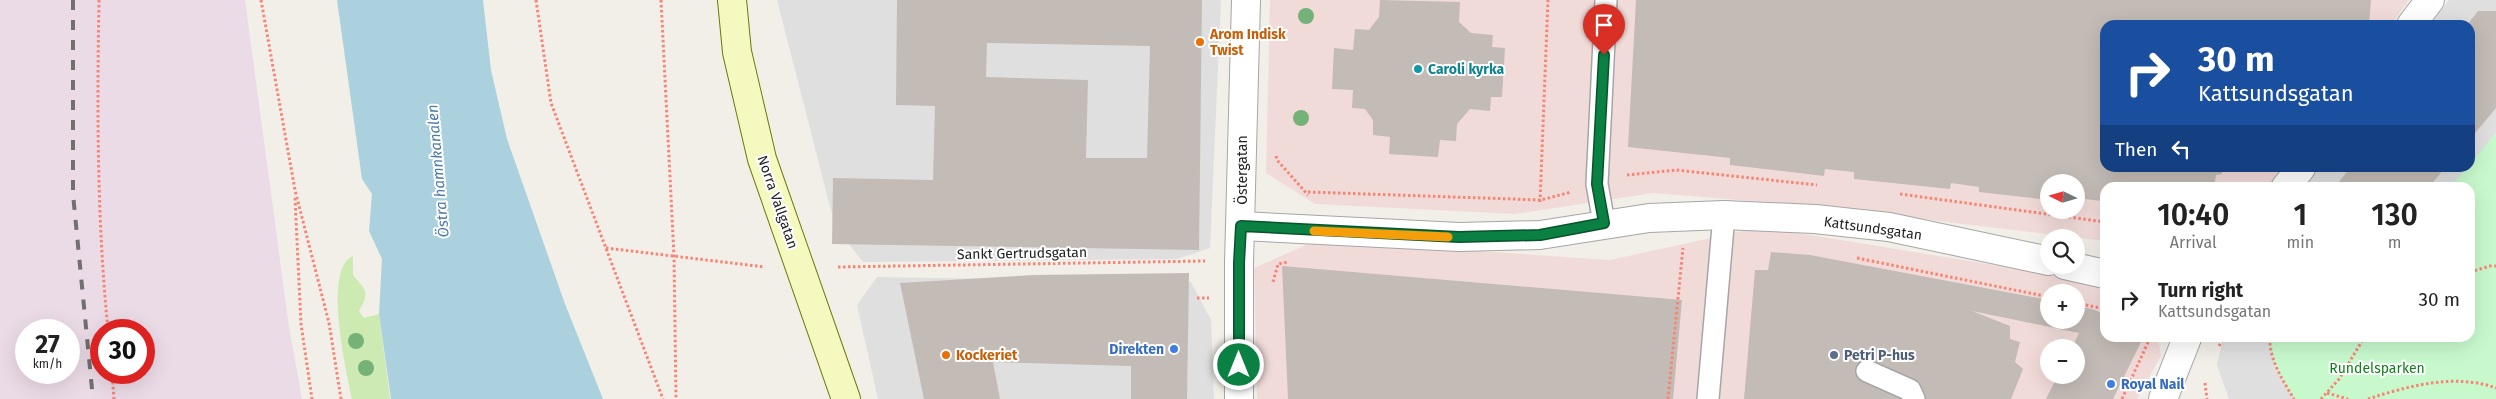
<!DOCTYPE html>
<html lang="en">
<head>
<meta charset="utf-8">
<style>
	body { margin:0; font-family:"Fira Sans",sans-serif; background:#f2f2f2; color:#222; height:100vh; display:flex; flex-direction:column; font-size:19px; white-space:nowrap }
	* { box-sizing:border-box; margin:0 }
	p { font-size:16px; color:#767676 }
	.icon { flex:none; width:28px; height:28px; fill:none; stroke:currentColor; stroke-width:2; stroke-linecap:round; stroke-linejoin:round }
	.map { position:relative; flex:1; overflow:hidden }
	.side { position:absolute; left:2100px; top:182px; width:375px; height:160px; display:flex; flex-direction:column; background:#fff; border-radius:15px; box-shadow:0 5px 20px #0002 }
	.side>* { flex:none }
	.guide { position:absolute; left:2100px; top:20px; width:375px; height:152px; border-radius:15px; box-shadow:0 5px 20px #0002; background:#1a4fa0; color:#fff; overflow:hidden }
	.needle { width:32px; rotate:275deg }
	.buttons { position:absolute; left:2040px; top:174px; display:grid; gap:10px }
	.buttons a { display:grid; place-items:center; width:45px; height:45px; border-radius:50%; background:#fff; box-shadow:0 5px 20px #0002; font-size:25px }
	.speed { position:absolute; left:15px; top:319px; display:flex; gap:10px; font-size:25px; font-weight:700; text-align:center }
	.speed>* { display:grid; place-content:center; width:65px; height:65px; border-radius:50%; background:#fff; box-shadow:0 5px 20px #0002; line-height:1 }
	.speed small { font-size:12px; font-weight:400 }
	.speed .limit { border:8px solid #d22; background:#fff; color:#111 }
	.pin { position:absolute; display:grid; place-items:center; width:42px; height:42px; color:#fff; margin:-51px -21px; border-radius:50% 50% 50% 0; rotate:-45deg; box-shadow:0 0 5px #0007 }
	.pin .icon { rotate:45deg }
	.me { position:absolute; width:55px; margin:-28px; rotate:0deg; stroke-linejoin:round; filter:drop-shadow(0 0 4px #0008) }
	.turn { display:flex; align-items:center; gap:18px; height:105px; padding:0 15px; font-size:22px }
	.turn .icon { width:65px; height:65px; stroke-width:2.5 }
	.turn b { display:block; font-size:35px; line-height:42px }
	.then { display:flex; align-items:center; height:48px; padding:0 15px; background:#0003; gap:10px; font-size:19px }
	.eta { display:flex; justify-content:space-evenly; align-items:center; height:85px; text-align:center }
	.eta b { font-size:30px; font-weight:600; line-height:35px }
	ul { padding:0; list-style:none }
	li { display:flex; align-items:center; gap:15px; height:65px; padding:0 15px }
	li div { flex:1 }
	li b { display:block; font-size:19px }
	li em { font-style:normal }
	.map>svg:first-child { display:block }
	.residential { fill:#e0dfdf }
	.commercial { fill:#f1dbd9; fill-rule:evenodd }
	.industrial { fill:#ebdbe7; fill-rule:evenodd }
	.grass { fill:#cceab1 }
	.park { fill:#c8f9cd }
	.water { fill:#abd1de }
	.building { fill:#c3bbb5; fill-rule:evenodd }
	.lines { fill:none; stroke-linecap:round; stroke-linejoin:round }
	.lane-casing { stroke:#a6a6a6; stroke-width:24 }
	.street-casing { stroke:#a6a6a6; stroke-width:30 }
	.secondary-casing { stroke:#6c7a07; stroke-width:30 }
	.path { stroke:#f88474; stroke-width:3; stroke-dasharray:2.5 2.5; stroke-linecap:butt }
	.lane { stroke:#fff; stroke-width:21 }
	.street { stroke:#fff; stroke-width:28 }
	.secondary { stroke:#f5f9c0; stroke-width:28 }
	.rail { stroke:#707070; stroke-width:4; stroke-dasharray:10 10; stroke-linecap:butt }
	.tree { fill:#75b277 }
	.route-casing { stroke:#07532c; stroke-width:12 }
	.route { stroke:#0b8043; stroke-width:9 }
	.slow { stroke:#f59e0b; stroke-width:9 }
	.food-dot { fill:#e8710a; stroke:#fff; stroke-width:2 }
	.culture-dot { fill:#0f9aa8; stroke:#fff; stroke-width:2 }
	.shop-dot { fill:#3f7fe0; stroke:#fff; stroke-width:2 }
	.service-dot { fill:#5c6f8a; stroke:#fff; stroke-width:2 }
	.labels { text-anchor:middle; stroke-width:4; stroke-linejoin:round; paint-order:stroke }
	.food-label { font-size:14px; font-weight:bold; fill:#c56008; stroke:#fff; text-anchor:start }
	.culture-label { font-size:14px; font-weight:bold; fill:#0d838f; stroke:#fff; text-anchor:start }
	.street-label { font-size:14px; fill:#222; stroke:#fff }
	.shop-label { font-size:14px; font-weight:bold; fill:#366cbe; stroke:#fff; text-anchor:end }
	.service-label { font-size:14px; font-weight:bold; fill:#4e5e75; stroke:#fff; text-anchor:start }
	.park-label { font-size:14px; fill:#0e811a; stroke:#fff }
	.water-label { font-size:15px; font-style:italic; fill:#4b79a9; stroke:#fff }
</style>
</head>
<body>
<div class="map">
<svg width="2496" height="399" viewBox="0 0 2496 399">
	<rect width="100%" height="100%" fill="#f2efe9"/>
	<g class="residential">
		<path d="M777,0H1221L1210,248L1177,259L863,262L835,226Z"/>
		<path d="M2449,0H2496V399H2229L2217,365L2223,338H2470V188L2301,187L2317,168H2470V25H2430Z"/>
		<path d="M877,277L1191,282L1211,320L1214,399H878L857,305Z"/>
	</g>
	<g class="commercial">
		<path d="M1270,0H2409L2391,25H2105V168H2286L2271,187L2105,188V241L1814,206L1653,193L1515,214L1315,204L1266,173ZM2049,182H2076V210H2049Z"/>
		<path d="M1761,227L2067,277L2105,289V338H2158L2161,356L2137,399H1257L1254,268L1317,240L1610,260ZM2049,292H2076V320H2049ZM2049,348H2076V375H2049Z"/>
	</g>
	<path class="industrial" d="M0,0H245L289,327L302,399H0ZM26,330H69V372H26ZM101,330H144V372H101Z"/>
	<path class="grass" d="M353,256V275C365,290 371,291 359,311L364,318L379,314L390,399H352C347,374 322,268 353,256Z"/>
	<path class="park" d="M2496,133V399H2294C2283,381 2269,359 2270,338H2470V188L2450,187L2467,168H2470V164Z"/>
	<path class="water" d="M337,0H483L491,70L507,139L565,304L603,399H391L379,314L382,259L369,231L372,194L362,179Z"/>
	<g class="building">
		<path d="M897,0H1202L1199,250L832,244L833,178L933,180L935,106L896,105ZM987,43L1150,46L1147,158H1086L1088,80L986,77Z"/>
		<path d="M1380,0L1460,2L1459,22L1471,33L1493,35L1492,47L1505,48L1502,97H1491L1490,111L1470,109L1457,124L1456,141L1440,140L1438,157L1389,154L1390,137L1373,135V120L1365,109L1352,108L1353,90L1332,89L1334,48L1353,50L1355,29L1369,30L1379,17Z"/>
		<path d="M1636,0H2371L2369,25L2272,22V25H2105V168H2222V174L2216,175L2214,188H2105V206H2102V201L2076,198V182H2049V200L1979,192V187L1951,183L1950,189L1854,179V172L1825,169L1824,176L1730,165V158L1628,147Z"/>
		<path d="M2478,11H2496V108L2470,139V25H2467Z"/>
		<path d="M2350,168H2445L2428,188H2334Z"/>
		<path d="M1771,252L1810,255L2049,300V320H2076V306L2092,309L2105,314V338H2143L2113,399H2046L2058,375H2076V348H2072L2079,333L1972,311L2010,326V339L2020,342L2015,362L2023,369L2011,399H1744L1755,270H1768Z"/>
		<path d="M1282,266L1682,300L1673,399H1288Z"/>
		<path d="M1189,273L1187,399H1131V366L993,362L1000,399H924L900,283L1034,275Z"/>
	</g>
	<g class="lines">
		<g class="lane-casing">
			<g id="lane">
				<path d="M1604,223L1597,184L1606,0"/>
				<path d="M1867,371L1910,390L1914,399"/>
				<path d="M1708,399L1724,215"/>
			</g>
		</g>
		<g class="street-casing">
			<g id="street">
				<path d="M2411,25L2430,0"/>
				<path d="M2285,188L2301,168"/>
				<path d="M1241,226L1459,237L1540,235L1649,218L1724,215L1815,219L1889,227L2049,261"/>
				<path d="M2065,265L2105,274"/>
				<path d="M1239,399V263L1246,0"/>
				<path d="M2163,399L2187,338"/>
			</g>
		</g>
		<g class="secondary-casing">
			<path id="secondary" d="M732,0L737,52L762,159L846,399"/>
		</g>
		<g class="path">
			<path d="M99,0C97,111 97,220 108,330"/>
			<path d="M261,0L295,190L329,323L341,399"/>
			<path d="M536,0L551,103L663,399"/>
			<path d="M661,0L674,256L676,399"/>
			<path d="M1276,156L1277,160L1308,195"/>
			<path d="M1627,175L1676,170L1817,185"/>
			<path d="M1308,192L1541,200L1571,192"/>
			<path d="M1900,194L2105,222"/>
			<path d="M295,198L301,324L312,399"/>
			<path d="M1540,202L1548,0"/>
			<path d="M606,248L765,267"/>
			<path d="M1857,258L2049,297"/>
			<path d="M838,267L1205,261"/>
			<path d="M2470,272L2490,266H2496"/>
			<path d="M1273,282L1278,264L1288,262"/>
			<path d="M1197,298H1209"/>
			<path d="M2076,303L2105,309"/>
			<path d="M2270,338C2269,359 2283,381 2294,399"/>
			<path d="M2219,346L2224,338"/>
			<path d="M112,372L114,399"/>
			<path d="M2205,383L2207,399"/>
			<path d="M2327,393L2348,399"/>
			<path d="M1668,399L1683,248"/>
			<path d="M2122,399L2150,338"/>
			<path d="M2321,399L2339,379L2364,338"/>
			<path d="M2368,399C2408,386 2455,373 2496,388"/>
		</g>
		<use href="#lane" class="lane"/>
		<use href="#street" class="street"/>
		<use href="#secondary" class="secondary"/>
		<path class="rail" d="M73,0V194L93,399"/>
	</g>
	<g class="tree">
		<circle cx="1306" cy="16" r="8"/>
		<circle cx="1301" cy="118" r="8"/>
		<circle cx="356" cy="341" r="8"/>
		<circle cx="366" cy="368" r="8"/>
	</g>
	<g class="lines">
		<g class="route-casing">
			<path id="route" d="M1239,365V263L1241,226L1459,237L1540,235L1604,223L1597,184L1604,55"/>
		</g>
		<use href="#route" class="route"/>
		<path class="slow" d="M1314,231L1448,237"/>
	</g>
	<g class="food-dot">
		<circle cx="1200" cy="42" r="5"/>
		<circle cx="946" cy="355" r="5"/>
	</g>
	<circle class="culture-dot" cx="1418" cy="69" r="5"/>
	<g class="shop-dot">
		<circle cx="1174" cy="349" r="5"/>
		<circle cx="2111" cy="384" r="5"/>
	</g>
	<circle class="service-dot" cx="1834" cy="355" r="5"/>
	<g class="labels">
		<g class="food-label">
			<text x="1210" y="39">Arom Indisk<tspan x="1210" dy="16">Twist</tspan></text>
			<text x="956" y="360">Kockeriet</text>
		</g>
		<g class="culture-label">
			<text x="1428" y="74">Caroli kyrka</text>
		</g>
		<g class="street-label">
			<text transform="translate(1242 170) rotate(-90)" y="5">Östergatan</text>
			<text transform="translate(778 202) rotate(71)" y="5">Norra Vallgatan</text>
			<text transform="translate(1873 228) rotate(8)" y="5">Kattsundsgatan</text>
			<text transform="translate(1022 253) rotate(-1)" y="5">Sankt Gertrudsgatan</text>
		</g>
		<g class="shop-label">
			<text x="1164" y="354">Direkten</text>
			<text x="2121" y="389" text-anchor="start">Royal Nail</text>
		</g>
		<g class="service-label">
			<text x="1844" y="360">Petri P-hus</text>
		</g>
		<g class="park-label">
			<text x="2377" y="373">Rundelsparken</text>
		</g>
		<g class="water-label">
			<text transform="translate(438 171) rotate(-95)" y="5">Östra hamnkanalen</text>
		</g>
	</g>
</svg>
<div class="buttons">
<a><svg class="needle" viewBox="-14 -14 28 28"><path d="M0-13l5 13h-10z" fill="#e53935"/><path d="M0 13l5-13h-10z" fill="#767676"/></svg></a>
<a><svg class="icon" aria-label="search" viewBox="0 0 24 24"><circle cx="10" cy="10" r="6"/><path d="M15 15l6 6"/></svg></a>
<a>+</a>
<a>−</a>
</div>
<div class="speed"><div>27<small>km/h</small></div><div class="limit">30</div></div>
<div class="pin" style="left:1604px;top:55px;background:#d93025"><svg class="icon" aria-label="arrive" viewBox="0 0 24 24"><path d="M6 21V4h12l-3 4 3 4H6"/></svg></div>
<svg class="me" style="left:1239px;top:365px" viewBox="-20 -20 40 40"><circle r="17" fill="#0b8043" stroke="#fff" stroke-width="3"/><path d="M0-11L8 9 0 5-8 9z" fill="#fff"/></svg>
<div class="guide">
<div class="turn"><svg class="icon" aria-label="right" viewBox="0 0 24 24"><path d="M7 20v-9h11M14 6l5 5-5 5"/></svg><div><b>30 m</b>Kattsundsgatan</div></div>
<div class="then">Then<svg class="icon" aria-label="left" viewBox="0 0 24 24"><path d="M17 20v-9H6M10 6l-5 5 5 5"/></svg></div>
</div>
<section class="side">
<div class="eta">
<div><b>10:40</b><p>Arrival</p></div>
<div><b>1</b><p>min</p></div>
<div><b>130</b><p>m</p></div>
</div>
<ul>
<li><svg class="icon" aria-label="right" viewBox="0 0 24 24"><path d="M7 20v-9h11M14 6l5 5-5 5"/></svg><div><b>Turn right</b><p>Kattsundsgatan</p></div><em>30 m</em></li>
</ul>
</section>
</div>
</body>
</html>
